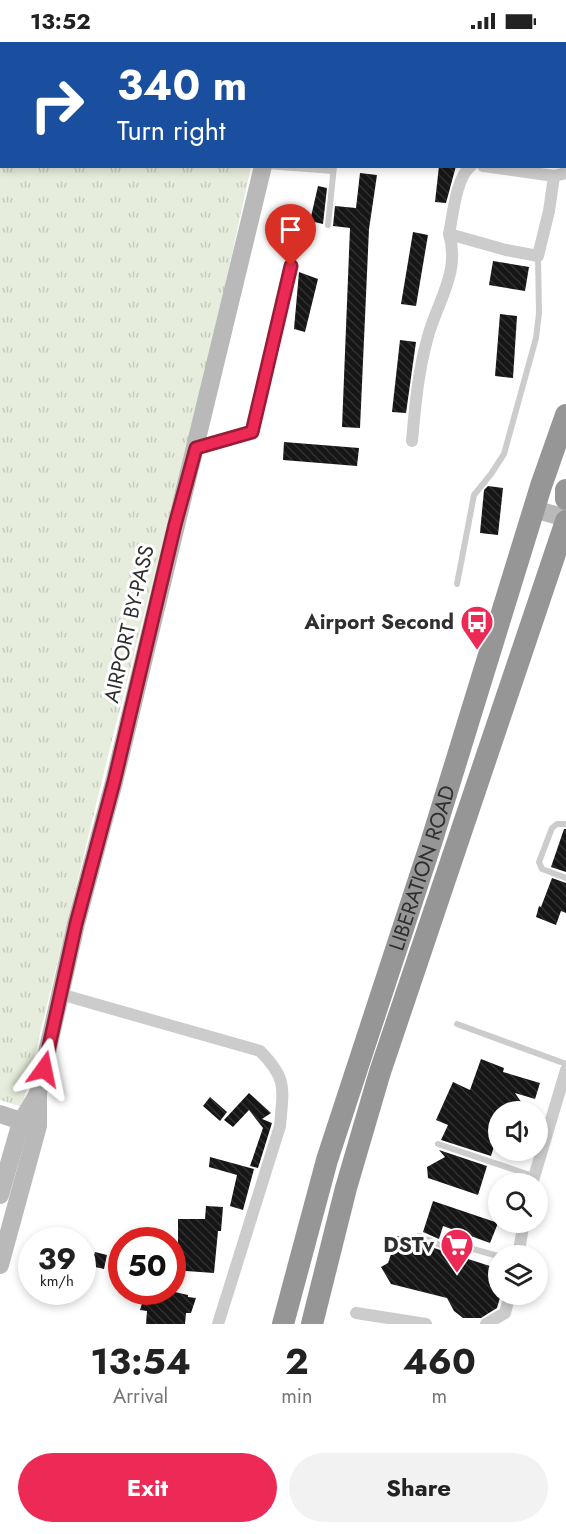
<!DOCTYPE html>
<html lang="en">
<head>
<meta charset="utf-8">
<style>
	body { margin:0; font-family:Jost,sans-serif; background:#f2f2f2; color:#222; height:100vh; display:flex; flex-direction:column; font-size:22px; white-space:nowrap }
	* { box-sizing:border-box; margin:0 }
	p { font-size:20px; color:#767676 }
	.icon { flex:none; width:33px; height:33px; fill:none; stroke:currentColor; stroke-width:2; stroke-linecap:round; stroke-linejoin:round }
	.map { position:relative; height:1282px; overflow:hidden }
	.sheet { display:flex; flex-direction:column; background:#fff; flex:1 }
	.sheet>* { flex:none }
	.top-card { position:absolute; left:0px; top:0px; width:567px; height:126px; box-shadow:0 3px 9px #0003; background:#1a4fa0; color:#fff; overflow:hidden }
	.buttons { position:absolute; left:488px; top:1059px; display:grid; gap:12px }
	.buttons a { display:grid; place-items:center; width:60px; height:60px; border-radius:50%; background:#fff; box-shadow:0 3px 9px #0003; font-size:30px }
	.speed { position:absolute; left:18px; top:1185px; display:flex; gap:12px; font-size:30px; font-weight:700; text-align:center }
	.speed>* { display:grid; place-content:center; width:78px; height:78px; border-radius:50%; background:#fff; box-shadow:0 3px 9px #0003; line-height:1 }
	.speed small { font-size:15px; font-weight:400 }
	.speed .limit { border:9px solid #d22; background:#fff; color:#111 }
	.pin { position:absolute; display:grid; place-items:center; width:51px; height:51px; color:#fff; margin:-62px -26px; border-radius:50% 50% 50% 0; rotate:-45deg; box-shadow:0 0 6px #0007 }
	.pin .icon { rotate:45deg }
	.me { position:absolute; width:66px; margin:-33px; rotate:12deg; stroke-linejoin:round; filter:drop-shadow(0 0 4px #0008) }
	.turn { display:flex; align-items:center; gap:21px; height:126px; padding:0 18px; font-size:27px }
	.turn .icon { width:78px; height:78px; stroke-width:2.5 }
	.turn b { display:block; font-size:42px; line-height:51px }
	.eta { display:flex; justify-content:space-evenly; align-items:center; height:102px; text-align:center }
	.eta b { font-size:36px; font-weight:700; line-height:42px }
	.button { display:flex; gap:12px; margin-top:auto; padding:12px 18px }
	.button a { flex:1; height:69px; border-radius:36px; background:#ec2a55; color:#fff; font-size:24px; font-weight:700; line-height:69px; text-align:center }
	.button a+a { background:#f2f2f2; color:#222 }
	.status { display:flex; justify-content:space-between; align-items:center; height:42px; padding:0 30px; background:#fff; direction:ltr }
	.status svg { height:16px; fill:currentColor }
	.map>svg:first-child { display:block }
	.grass { fill:url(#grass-tufts) }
	.building { fill:url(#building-back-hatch) }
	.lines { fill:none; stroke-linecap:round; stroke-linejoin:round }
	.lane { stroke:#ccc; stroke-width:6 }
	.street { stroke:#ccc; stroke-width:12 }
	.secondary { stroke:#b9b9b9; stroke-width:18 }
	.highway { stroke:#969696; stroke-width:22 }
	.route-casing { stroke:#991b37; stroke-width:15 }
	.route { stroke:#ec2a55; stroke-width:10 }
	.labels { text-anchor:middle; stroke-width:6; stroke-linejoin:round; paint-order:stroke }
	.poi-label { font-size:21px; font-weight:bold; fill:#2f2f2f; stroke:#fff; text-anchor:end }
	.street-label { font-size:21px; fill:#2f2f2f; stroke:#fff }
</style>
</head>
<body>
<div class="status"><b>13:52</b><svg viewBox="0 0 49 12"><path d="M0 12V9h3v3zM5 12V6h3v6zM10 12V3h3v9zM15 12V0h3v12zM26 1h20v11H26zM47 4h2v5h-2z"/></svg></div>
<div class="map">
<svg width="566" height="1282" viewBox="0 0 566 1282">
	<defs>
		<pattern id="grass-tufts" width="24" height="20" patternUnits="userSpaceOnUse" patternTransform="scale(1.5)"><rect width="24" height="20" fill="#e7eddc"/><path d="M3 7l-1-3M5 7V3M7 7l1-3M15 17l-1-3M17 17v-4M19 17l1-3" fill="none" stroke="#c6ccbd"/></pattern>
		<pattern id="building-back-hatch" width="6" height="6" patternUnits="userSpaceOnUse" patternTransform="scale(1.5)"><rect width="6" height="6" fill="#161616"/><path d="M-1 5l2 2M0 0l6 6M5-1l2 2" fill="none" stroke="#303030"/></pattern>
	</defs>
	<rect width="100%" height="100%" fill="#fff"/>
	<path class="grass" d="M0,0H282L2,2V124L251,125L207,327L111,702L22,1065L0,1058Z"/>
	<g class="building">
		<path d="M439,124H456L446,161L435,160Z"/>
		<path d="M360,131L377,133L369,187L360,386L342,385L350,186L333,184L335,164L356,166Z"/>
		<path d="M318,144L327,146L323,182L310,179Z"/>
		<path d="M413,190L428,193L416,264L401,262Z"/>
		<path d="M493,219L529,225L525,249L489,243Z"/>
		<path d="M299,230L318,237L305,290L294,287Z"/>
		<path d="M500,272L517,274L513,336L495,334Z"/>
		<path d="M400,298L416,300L406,371L392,370Z"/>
		<path d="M284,400L359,406L357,424L283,418Z"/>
		<path d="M488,444L503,446L498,493L480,491L484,448Z"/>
		<path d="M564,787H566V830L551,825Z"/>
		<path d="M552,836L566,841V871L561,869L556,883L536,875L539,864L541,865Z"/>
		<path d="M481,1017L504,1026L503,1030L540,1041L535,1057L515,1051L528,1070H498V1092L491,1114L441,1098L448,1083L436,1078L453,1040L470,1048Z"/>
		<path d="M249,1051L271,1071L262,1077L272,1081L258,1126L250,1124L263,1086L249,1068L233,1085L224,1078Z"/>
		<path d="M210,1055L227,1070L220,1079L203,1064Z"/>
		<path d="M439,1108L487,1124L478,1153L428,1136L427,1125L445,1115Z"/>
		<path d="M210,1115L254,1127L243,1168L230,1164L237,1133L209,1125Z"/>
		<path d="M433,1159L498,1181L490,1201L443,1184L439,1197L423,1190Z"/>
		<path d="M206,1164L223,1165L221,1189H218L214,1231L172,1228V1208H178V1177H205Z"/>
		<path d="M397,1194L496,1226L490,1244L498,1247V1252H501L497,1266L481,1276H463L454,1269L447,1256L391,1242L381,1225L388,1221Z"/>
		<path d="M95,1210L107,1213L104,1227L91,1224Z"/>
		<path d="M153,1250H175L188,1253V1255L196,1256L191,1271H186L185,1282H146L147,1269L140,1268L145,1251L153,1253Z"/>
	</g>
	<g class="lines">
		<g class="lane">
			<path d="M520,2V0"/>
			<path d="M267,124L333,129"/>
			<path d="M328,183L334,124"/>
			<path d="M199,405L252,390L291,224"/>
			<path d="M457,542L474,453L491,432L504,412L536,296L539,271L538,214"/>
			<path d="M566,782H557L552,786L539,820L542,827L566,836"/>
			<path d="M457,982L566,1022"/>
			<path d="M438,1102L533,1134"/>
			<path d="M419,1194L445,1205L473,1207L498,1214"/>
		</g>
		<g class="street">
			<path d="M471,124C456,135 453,173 449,192L506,208L538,214L549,169L554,134"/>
			<path d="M483,124L554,134L566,131"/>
			<path d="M412,399C415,365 418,331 427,298C436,261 461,231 449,192"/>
			<path d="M60,952L260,1009C288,1037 283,1047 280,1084L218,1282"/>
			<path d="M532,1142L566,1028"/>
			<path d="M518,1214L524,1180"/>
			<path d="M356,1271L426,1282"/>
			<path d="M486,1282L505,1271L510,1252"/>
		</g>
		<g class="secondary">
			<path d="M293,2V0"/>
			<path d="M534,467L566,476"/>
			<path d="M0,1072L33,1083"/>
			<path d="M0,1153L21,1080L38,1052"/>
			<path d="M0,1223L38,1084V1051L76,882L114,740L263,124"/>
		</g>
		<g class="highway">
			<path d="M566,448V457"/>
			<path id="s1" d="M283,1282L327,1118L431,801L541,444L566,373"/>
			<path d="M312,1282L346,1146L380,1030L566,479"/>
		</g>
	</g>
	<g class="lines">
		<g class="route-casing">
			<path id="route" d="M44,1027L76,882L114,740L175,483L196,406L252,390L291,224"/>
		</g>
		<use href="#route" class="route"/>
	</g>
	<defs>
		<g id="bus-pin" transform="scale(1.725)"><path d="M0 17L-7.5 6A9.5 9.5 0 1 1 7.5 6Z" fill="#ec2a55" stroke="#fff"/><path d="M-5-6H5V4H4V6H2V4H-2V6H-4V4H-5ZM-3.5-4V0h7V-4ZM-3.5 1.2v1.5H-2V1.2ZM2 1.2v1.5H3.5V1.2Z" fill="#fff"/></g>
		<g id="supermarket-pin" transform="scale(1.725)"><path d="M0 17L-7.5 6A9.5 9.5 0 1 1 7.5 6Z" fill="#ec2a55" stroke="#fff"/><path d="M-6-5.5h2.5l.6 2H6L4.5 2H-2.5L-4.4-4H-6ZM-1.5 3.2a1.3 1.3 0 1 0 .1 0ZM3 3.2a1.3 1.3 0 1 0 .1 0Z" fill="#fff"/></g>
	</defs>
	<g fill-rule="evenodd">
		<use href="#bus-pin" x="477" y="580"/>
		<use href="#supermarket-pin" x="457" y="1203"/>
	</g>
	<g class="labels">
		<g class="poi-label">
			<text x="454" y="587">Airport Second</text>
			<text x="434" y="1210">DSTv</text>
		</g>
		<g class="street-label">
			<text transform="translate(129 582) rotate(-77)" y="7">AIRPORT BY-PASS</text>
			<text dy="7" stroke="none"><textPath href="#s1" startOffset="477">LIBERATION ROAD</textPath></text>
		</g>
	</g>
</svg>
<div class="buttons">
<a><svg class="icon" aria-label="sound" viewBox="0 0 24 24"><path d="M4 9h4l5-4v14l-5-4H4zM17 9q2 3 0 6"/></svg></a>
<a><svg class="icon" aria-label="search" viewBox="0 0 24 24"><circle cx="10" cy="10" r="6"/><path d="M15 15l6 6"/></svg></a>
<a><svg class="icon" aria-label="layers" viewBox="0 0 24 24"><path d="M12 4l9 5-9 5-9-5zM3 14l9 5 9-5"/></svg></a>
</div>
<div class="speed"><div>39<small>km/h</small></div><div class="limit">50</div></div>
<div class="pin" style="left:291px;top:224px;background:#d93025"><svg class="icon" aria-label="arrive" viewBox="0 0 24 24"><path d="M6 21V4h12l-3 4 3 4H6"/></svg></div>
<svg class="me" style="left:44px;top:1027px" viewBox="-20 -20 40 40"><path d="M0-17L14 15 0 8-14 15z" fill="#ec2a55" stroke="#fff" stroke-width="4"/></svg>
<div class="top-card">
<div class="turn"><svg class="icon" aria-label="right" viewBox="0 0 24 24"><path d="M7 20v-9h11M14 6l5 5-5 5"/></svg><div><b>340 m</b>Turn right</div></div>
</div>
</div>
<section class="sheet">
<div class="eta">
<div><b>13:54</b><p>Arrival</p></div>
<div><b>2</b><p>min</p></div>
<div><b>460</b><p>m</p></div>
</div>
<div class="button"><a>Exit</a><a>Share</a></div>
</section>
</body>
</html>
